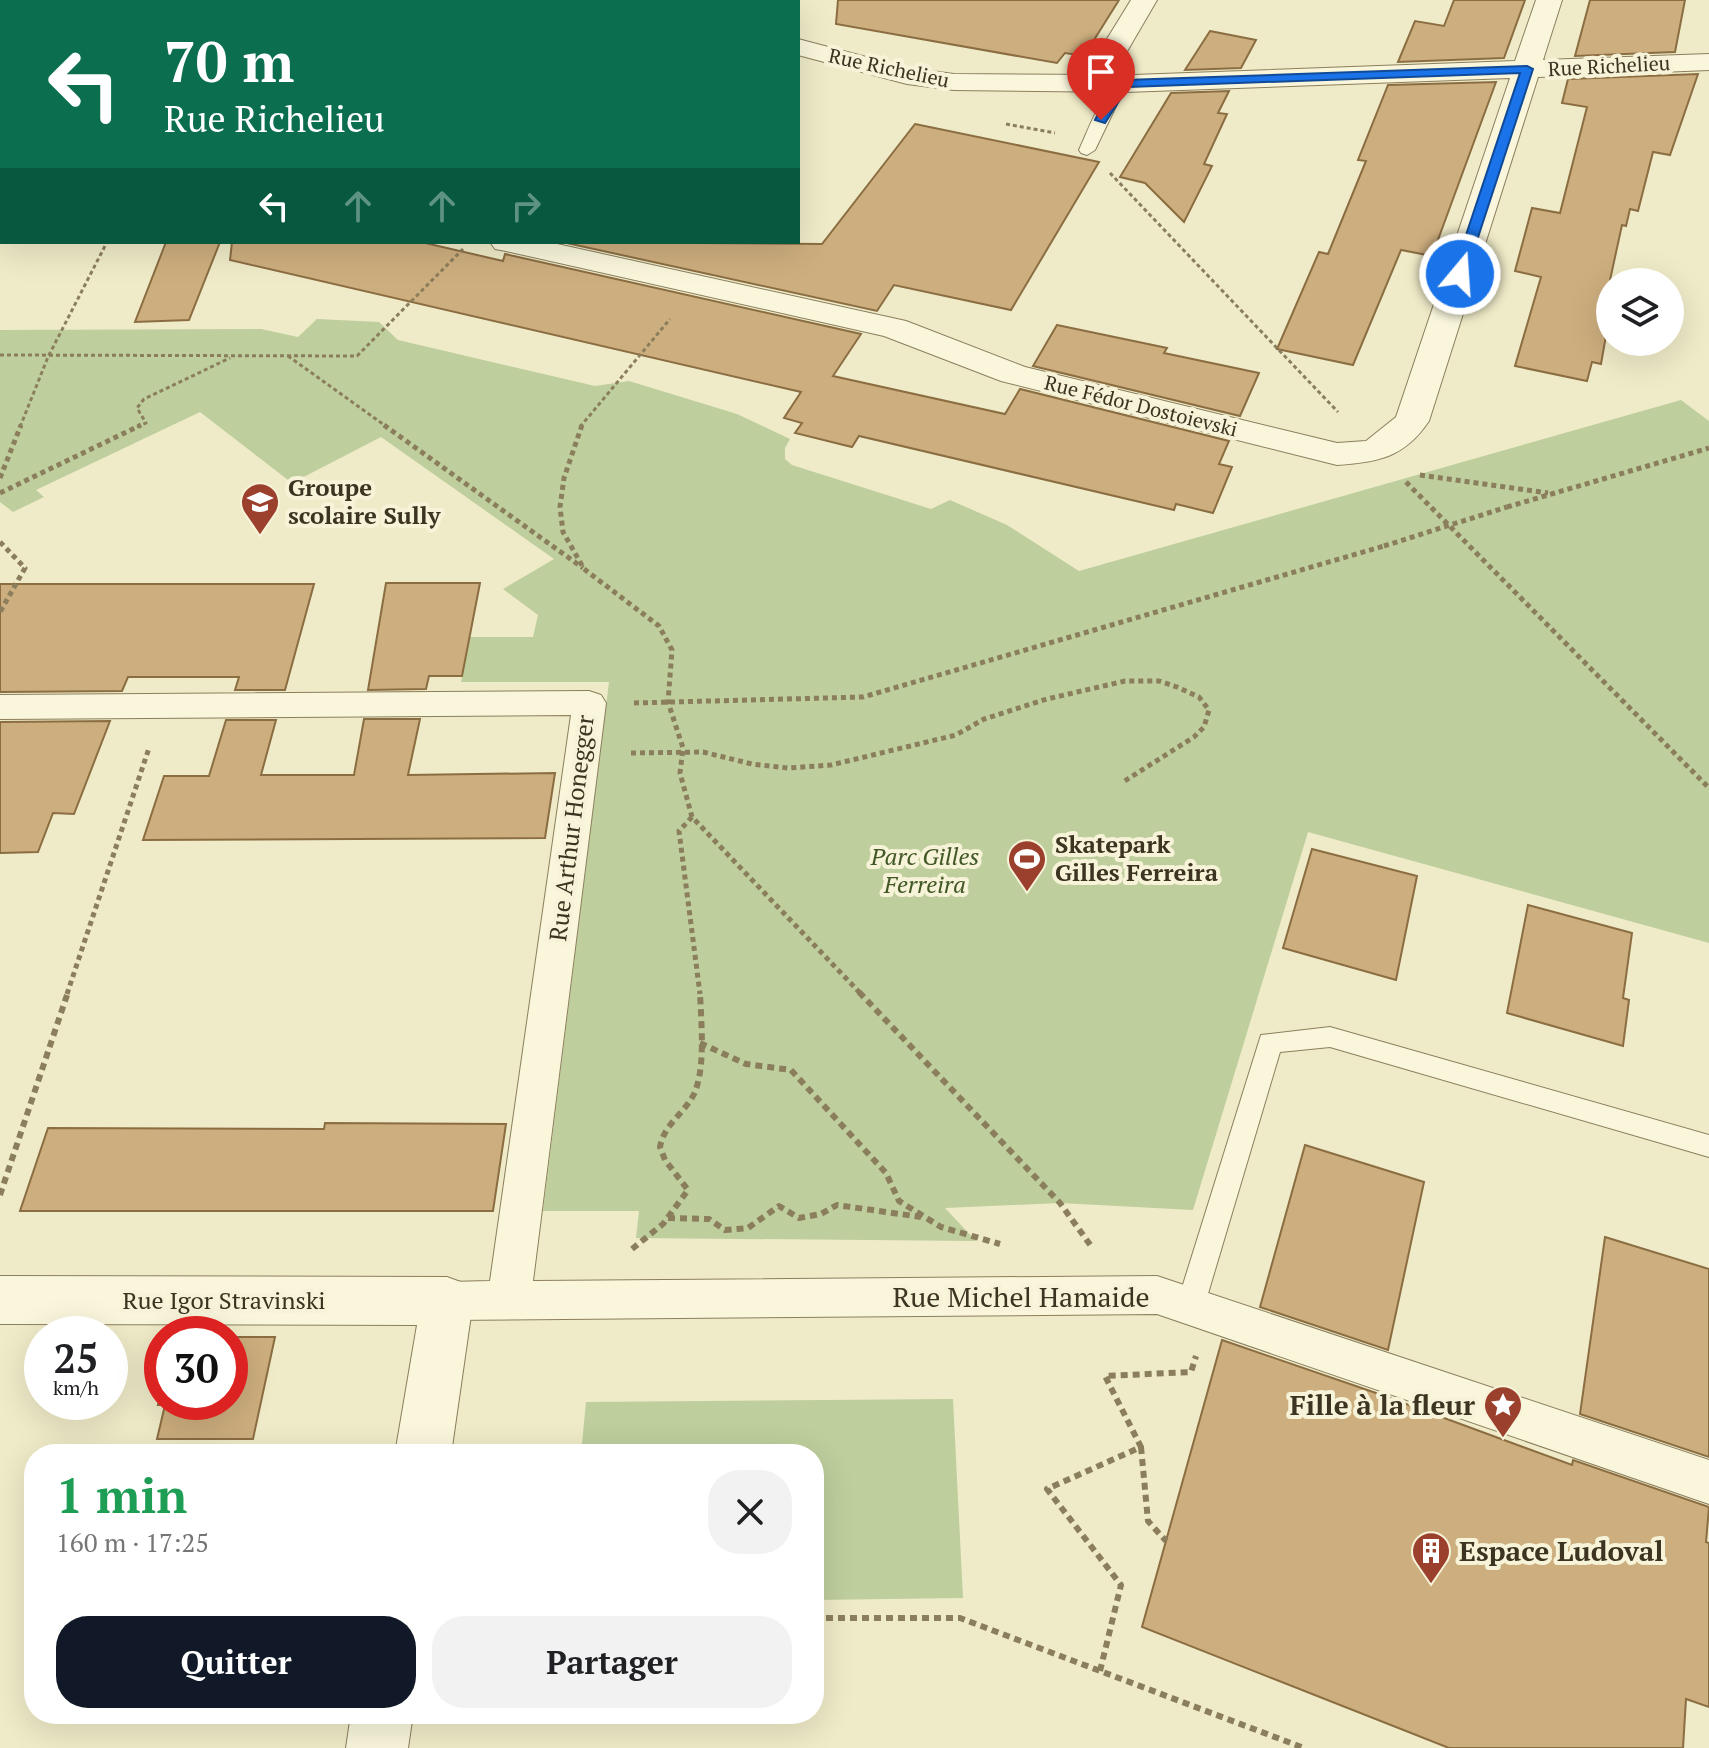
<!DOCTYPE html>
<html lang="fr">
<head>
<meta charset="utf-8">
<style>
	body { margin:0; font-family:"PT Serif",serif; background:#f2f2f2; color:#202124; height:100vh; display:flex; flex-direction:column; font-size:30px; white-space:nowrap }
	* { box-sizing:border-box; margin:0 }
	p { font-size:26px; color:#757577 }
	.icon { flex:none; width:44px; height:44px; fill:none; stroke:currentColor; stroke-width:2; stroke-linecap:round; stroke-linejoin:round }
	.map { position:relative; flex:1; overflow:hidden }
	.drawer { position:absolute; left:24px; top:1444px; width:800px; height:280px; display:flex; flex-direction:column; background:#fff; border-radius:32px; box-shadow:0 8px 32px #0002 }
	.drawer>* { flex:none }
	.top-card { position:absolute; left:0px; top:0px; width:800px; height:244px; box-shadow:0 8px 32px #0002; background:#0b6e4f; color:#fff; overflow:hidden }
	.buttons { position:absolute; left:1596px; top:268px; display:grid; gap:16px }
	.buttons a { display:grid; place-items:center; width:88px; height:88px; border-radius:50%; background:#fff; box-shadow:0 8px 32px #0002; font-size:40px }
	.speed { position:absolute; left:24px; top:1316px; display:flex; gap:16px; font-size:40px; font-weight:700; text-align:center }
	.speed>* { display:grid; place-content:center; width:104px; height:104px; border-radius:50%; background:#fff; box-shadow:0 8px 32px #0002; line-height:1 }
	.speed small { font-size:20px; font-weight:400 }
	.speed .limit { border:12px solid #d22; background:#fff; color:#111 }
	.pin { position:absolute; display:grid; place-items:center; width:68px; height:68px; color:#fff; margin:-82px -34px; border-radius:50% 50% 50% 0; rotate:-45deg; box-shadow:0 0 8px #0007 }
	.pin .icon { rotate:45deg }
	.me { position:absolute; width:88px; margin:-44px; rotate:18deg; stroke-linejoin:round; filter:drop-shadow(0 0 6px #0008) }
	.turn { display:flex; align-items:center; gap:28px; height:168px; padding:0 32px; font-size:36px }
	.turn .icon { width:104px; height:104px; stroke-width:2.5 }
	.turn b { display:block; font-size:56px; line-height:68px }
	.lanes { display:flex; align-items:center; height:76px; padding:0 32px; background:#0003; justify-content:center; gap:40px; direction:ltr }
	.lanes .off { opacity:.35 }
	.round { display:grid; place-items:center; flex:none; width:84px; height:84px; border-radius:32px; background:#f2f2f2 }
	.summary { display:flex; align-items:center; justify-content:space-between; height:136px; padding:0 32px }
	h1 { font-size:48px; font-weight:700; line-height:60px; color:#1e9e55 }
	.action { display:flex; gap:16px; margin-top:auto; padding:16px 32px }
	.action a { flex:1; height:92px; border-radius:32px; background:#111827; color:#fff; font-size:32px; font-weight:700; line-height:92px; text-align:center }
	.action a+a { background:#f2f2f2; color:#202124 }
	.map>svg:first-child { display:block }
	.green { fill:#bece9c }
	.building { fill:#cdae7e; stroke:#8b6d42; stroke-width:2 }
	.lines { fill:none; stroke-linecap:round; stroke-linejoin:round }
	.service-casing { stroke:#8b7e5d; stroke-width:2 }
	.pedestrian-casing { stroke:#8b7e5d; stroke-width:2 }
	.minor-casing { stroke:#8b7e5d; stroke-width:2 }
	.path-far2 { stroke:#8b7e5d; stroke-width:3; stroke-dasharray:4 3; stroke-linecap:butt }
	.path-far1 { stroke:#8b7e5d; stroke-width:5; stroke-dasharray:5 4; stroke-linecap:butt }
	.path { stroke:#8b7e5d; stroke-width:6; stroke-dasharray:7 5; stroke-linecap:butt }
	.service { fill:#f9f6dc; fill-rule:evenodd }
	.pedestrian { fill:#f9f6dc; fill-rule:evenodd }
	.minor { fill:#f9f6dc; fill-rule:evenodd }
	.path-bridge { stroke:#8b7e5d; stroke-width:5; stroke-dasharray:5 4; stroke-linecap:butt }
	.route { fill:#1a73e8; stroke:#114b97; stroke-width:2 }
	.labels { text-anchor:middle; stroke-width:8; stroke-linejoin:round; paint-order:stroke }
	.far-street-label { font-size:20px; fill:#3c3320; stroke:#f6f3d8 }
	.poi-label { font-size:24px; font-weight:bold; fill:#3c3320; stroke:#f6f3d8; text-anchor:start }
	.street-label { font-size:24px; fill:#3c3320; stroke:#f6f3d8 }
	.park-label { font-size:24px; font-style:italic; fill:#435827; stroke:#f6f3d8 }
	.near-street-label { font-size:28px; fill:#3c3320; stroke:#f6f3d8 }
	.near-poi-label { font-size:28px; font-weight:bold; fill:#3c3320; stroke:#f6f3d8; text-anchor:end }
</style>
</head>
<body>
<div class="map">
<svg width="1709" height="1748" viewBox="0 0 1709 1748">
	<rect width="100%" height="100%" fill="#efebc8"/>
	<g class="green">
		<path d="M317,319L379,322L398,340L595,386L629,381L737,414L790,439L785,448V459L792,465L931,509L950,500L1007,525L1079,571L1681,400L1709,421V943L1308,832L1193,1210L1060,1203L945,1208L976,1241L636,1238L639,1211H543L609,682H461L469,637H533L538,615L503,589L554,559L381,437L292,483L200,412L36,490L44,497L13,512L0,502V330L261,329L298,337Z"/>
		<path d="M953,1399L963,1598L814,1600V1454H581L586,1402Z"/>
	</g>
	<g class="building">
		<path d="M838,0H1119L1084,56L1065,53L1057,63L836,24Z"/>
		<path d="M1454,0H1525L1504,58L1398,62L1415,21L1444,26Z"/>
		<path d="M1590,0H1685L1675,52L1575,56Z"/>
		<path d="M1210,31L1256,40L1241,68L1185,70Z"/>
		<path d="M1698,74L1670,155L1653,152L1638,211L1630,209L1626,226L1622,225L1610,280V313L1601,364L1592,362L1587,381L1515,366L1541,277L1515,271L1532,208L1560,213L1587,107L1562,103L1568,79Z"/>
		<path d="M1496,82L1432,256L1401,250L1353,365L1277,349L1319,252L1328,254L1366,161L1358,160L1388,85Z"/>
		<path d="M1229,91L1218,113L1227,114L1204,164L1212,166L1184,222L1145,183L1120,177L1171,93Z"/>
		<path d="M915,124L1099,162L1011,310L894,285L877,311L562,242L822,244Z"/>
		<path d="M166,242H220L189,320L135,322Z"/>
		<path d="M232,242H421L503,261L505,254L861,334L833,376L1005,414L1020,389L1229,441L1219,464L1232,467L1213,513L1176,504L1174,510L859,436L852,447L795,433L802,423L784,418L801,392L230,260Z"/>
		<path d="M1057,325L1167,348L1164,353L1259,373L1240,416L1033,366Z"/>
		<path d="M386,583H480L462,676H429L426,689L368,690Z"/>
		<path d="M0,584H314L285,690H235L239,677H128L122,691L0,692Z"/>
		<path d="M364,719H420L408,775L555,773L545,838L143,840L164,776H209L226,720H276L261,775H354Z"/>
		<path d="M110,721L74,814L53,813L38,852L0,853V722Z"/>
		<path d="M1312,849L1417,876L1396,980L1283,948Z"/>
		<path d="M1528,905L1632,933L1623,998L1629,1000L1623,1046L1507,1013Z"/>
		<path d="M325,1123L506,1124L493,1211H20L48,1128L324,1129Z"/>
		<path d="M1305,1145L1424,1182L1388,1350L1260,1307Z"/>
		<path d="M1605,1237L1709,1269V1457L1580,1414Z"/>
		<path d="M230,1337H275L253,1439H157L165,1405H158L162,1390V1402H230Z"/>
		<path d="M1222,1340L1379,1394L1572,1465L1573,1460L1709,1507L1706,1542L1709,1543V1707L1686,1699L1683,1748H1449L1142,1627Z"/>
	</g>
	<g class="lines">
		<g class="service-casing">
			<g id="service">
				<rect x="0" y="32" width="2" height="8"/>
				<path d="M1125,79L1133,84L1118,102L1095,150L1087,155L1081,153L1079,150C1089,129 1102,88 1125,79Z"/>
				<path d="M1330,1027L1709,1135V1157L1330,1047L1280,1052L1204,1307L1200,1316L1190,1320L1180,1316L1176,1307L1261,1035Z"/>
			</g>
		</g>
		<g class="pedestrian-casing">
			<path id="pedestrian" d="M589,691L601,695L606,703L533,1281L1157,1276L1709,1460V1504L1157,1314L447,1320L432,1315L425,1301L432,1287L447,1282L490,1281L571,715L0,719V695Z"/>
		</g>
		<g class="minor-casing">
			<g id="minor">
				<path d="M508,0H536L507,2Z"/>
				<path d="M659,0H688L689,2H660Z"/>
				<path d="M711,0H738L710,2Z"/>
				<path d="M1131,0H1157L1122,60L1133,75L1515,61L1536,0H1562L1543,60L1709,54V70L1538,77L1429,421C1404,458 1378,462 1337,465L1001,381L884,336L506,251L495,249L490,242H548L906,321L1025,367L1337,443L1366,441L1396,417L1510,78L1125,92L954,90L907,84L798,55V39L908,68L954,74L1105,75L1094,60Z"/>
				<path d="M0,1276L447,1277L466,1284L473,1301L451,1454H395L417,1325L0,1324Z"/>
				<path d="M351,1714H413L408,1748H346Z"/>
			</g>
		</g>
		<g class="path-far2">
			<path d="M1006,124L1055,133"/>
			<path d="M1110,173L1338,412"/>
			<path d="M0,355L357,356L463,249"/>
			<path d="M288,356L387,427"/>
			<path d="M20,427L48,357L107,242"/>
			<path d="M137,427L146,423L137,408L144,399L230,358"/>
			<path d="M580,427L670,319"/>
		</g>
		<g class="path-far1">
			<path d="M384,425L583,568"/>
			<path d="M582,425L564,478L560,507L563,532L584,569L659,626L672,650L668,702L683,748L680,773L692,817L861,994"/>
			<path d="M1420,475L1548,493"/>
			<path d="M0,478L21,425"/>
			<path d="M1406,482L1709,788"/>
			<path d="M0,493L141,425"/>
			<path d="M1507,507L1709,448"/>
			<path d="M0,542L25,568L0,612"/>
			<path d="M634,703L863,697L1384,546"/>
			<path d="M631,753L703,752L752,764L788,768L831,765L956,735L984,719L1047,699L1125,681H1159L1177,687L1199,697L1209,710L1204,727L1194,737L1123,782"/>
			<path d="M692,817L679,831L700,994"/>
			<path d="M67,994L149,748"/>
		</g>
		<g class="path">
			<path d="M859,992L1060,1203L1091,1246"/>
			<path d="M700,1043L746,1064L791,1070L886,1173L899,1201L941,1227L1000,1244"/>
			<path d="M0,1195L68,992"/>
			<path d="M668,1218L709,1219L725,1230L748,1228L779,1206L799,1218L821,1214L837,1205L921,1217"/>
			<path d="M632,1249L663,1224L688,1190L665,1160L660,1147C664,1124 684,1114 694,1094C706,1068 701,1021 700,992"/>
			<path d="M1141,1447L1148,1521L1166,1541"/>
			<path d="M814,1618H960L1304,1748"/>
			<path d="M1100,1671L1121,1585L1047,1489L1141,1447L1105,1376L1191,1372L1196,1356"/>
		</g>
		<use href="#service" class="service"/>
		<use href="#pedestrian" class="pedestrian"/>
		<use href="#minor" class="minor"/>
		<path class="path-bridge" d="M1384,546L1507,507"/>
	</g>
	<path class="route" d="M1527,66L1533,69L1466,274L1460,278L1453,274L1520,73L1128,87L1105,123L1095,120L1106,98L1125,80Z"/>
	<defs>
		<g id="school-pin" transform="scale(2)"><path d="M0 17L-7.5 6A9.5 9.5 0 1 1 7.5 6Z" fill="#9b402c" stroke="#f6f3d8"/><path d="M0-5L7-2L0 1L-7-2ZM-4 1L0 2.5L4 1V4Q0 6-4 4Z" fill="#fff"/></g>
		<g id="stadium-pin" transform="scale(2)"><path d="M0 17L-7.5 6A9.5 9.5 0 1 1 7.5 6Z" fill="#9b402c" stroke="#f6f3d8"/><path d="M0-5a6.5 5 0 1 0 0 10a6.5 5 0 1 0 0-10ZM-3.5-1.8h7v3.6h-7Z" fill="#fff"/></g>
		<g id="sight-pin" transform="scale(2)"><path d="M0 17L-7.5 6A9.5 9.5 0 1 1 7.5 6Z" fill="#9b402c" stroke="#f6f3d8"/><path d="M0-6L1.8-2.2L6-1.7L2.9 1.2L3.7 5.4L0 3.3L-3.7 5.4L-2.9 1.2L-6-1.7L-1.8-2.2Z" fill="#fff"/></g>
		<g id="building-pin" transform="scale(2)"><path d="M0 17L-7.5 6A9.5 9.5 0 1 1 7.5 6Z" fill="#9b402c" stroke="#f6f3d8"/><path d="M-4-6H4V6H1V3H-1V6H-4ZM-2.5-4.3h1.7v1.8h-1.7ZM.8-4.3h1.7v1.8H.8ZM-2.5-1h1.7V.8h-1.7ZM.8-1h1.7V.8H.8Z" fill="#fff"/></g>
	</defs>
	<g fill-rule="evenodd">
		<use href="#school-pin" x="260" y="502"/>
		<use href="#stadium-pin" x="1027" y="859"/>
		<use href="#sight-pin" x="1503" y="1405"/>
		<use href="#building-pin" x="1431" y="1551"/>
	</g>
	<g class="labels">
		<g class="far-street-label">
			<text transform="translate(1609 66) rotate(-3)" y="7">Rue Richelieu</text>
			<text transform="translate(889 68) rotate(12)" y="7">Rue Richelieu</text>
			<text transform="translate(1141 406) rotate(14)" y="7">Rue Fédor Dostoievski</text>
		</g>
		<g class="poi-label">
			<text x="288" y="496">Groupe<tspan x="288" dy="28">scolaire Sully</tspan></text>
			<text x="1055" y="853">Skatepark<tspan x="1055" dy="28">Gilles Ferreira</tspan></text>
		</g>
		<g class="street-label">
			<text transform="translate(572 828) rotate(-83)" y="8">Rue Arthur Honegger</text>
			<text x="224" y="1309">Rue Igor Stravinski</text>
		</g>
		<g class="park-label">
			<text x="925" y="865">Parc Gilles<tspan x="925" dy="28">Ferreira</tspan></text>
		</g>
		<g class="near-street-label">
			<text x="1021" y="1307">Rue Michel Hamaide</text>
		</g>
		<g class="near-poi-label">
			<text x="1475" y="1415">Fille à la fleur</text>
			<text x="1459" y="1561" text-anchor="start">Espace Ludoval</text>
		</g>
	</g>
</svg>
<div class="buttons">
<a><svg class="icon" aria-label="layers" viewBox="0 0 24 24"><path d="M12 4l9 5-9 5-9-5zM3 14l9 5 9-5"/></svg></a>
</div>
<div class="speed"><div>25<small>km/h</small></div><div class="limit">30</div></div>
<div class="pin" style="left:1101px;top:120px;background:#d93025"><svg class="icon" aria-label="arrive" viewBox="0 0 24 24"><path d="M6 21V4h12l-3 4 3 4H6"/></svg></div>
<svg class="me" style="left:1460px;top:274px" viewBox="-20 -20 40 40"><circle r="17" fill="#1a73e8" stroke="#fff" stroke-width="3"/><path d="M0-11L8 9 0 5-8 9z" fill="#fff"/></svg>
<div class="top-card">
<div class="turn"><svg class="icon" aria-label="left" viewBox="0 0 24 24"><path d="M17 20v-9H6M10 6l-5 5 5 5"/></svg><div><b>70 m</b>Rue Richelieu</div></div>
<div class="lanes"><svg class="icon" aria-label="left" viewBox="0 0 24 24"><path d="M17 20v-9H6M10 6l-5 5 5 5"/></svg><svg class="icon off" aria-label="ahead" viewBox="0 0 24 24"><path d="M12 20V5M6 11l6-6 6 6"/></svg><svg class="icon off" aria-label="ahead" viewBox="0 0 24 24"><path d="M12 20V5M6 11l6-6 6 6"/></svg><svg class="icon off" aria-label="right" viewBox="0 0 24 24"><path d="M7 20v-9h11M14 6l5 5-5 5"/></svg></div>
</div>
<section class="drawer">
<div class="summary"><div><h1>1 min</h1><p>160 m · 17:25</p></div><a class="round"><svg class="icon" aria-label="close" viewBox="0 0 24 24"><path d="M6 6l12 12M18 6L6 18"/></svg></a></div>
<div class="action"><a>Quitter</a><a>Partager</a></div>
</section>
</div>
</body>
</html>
